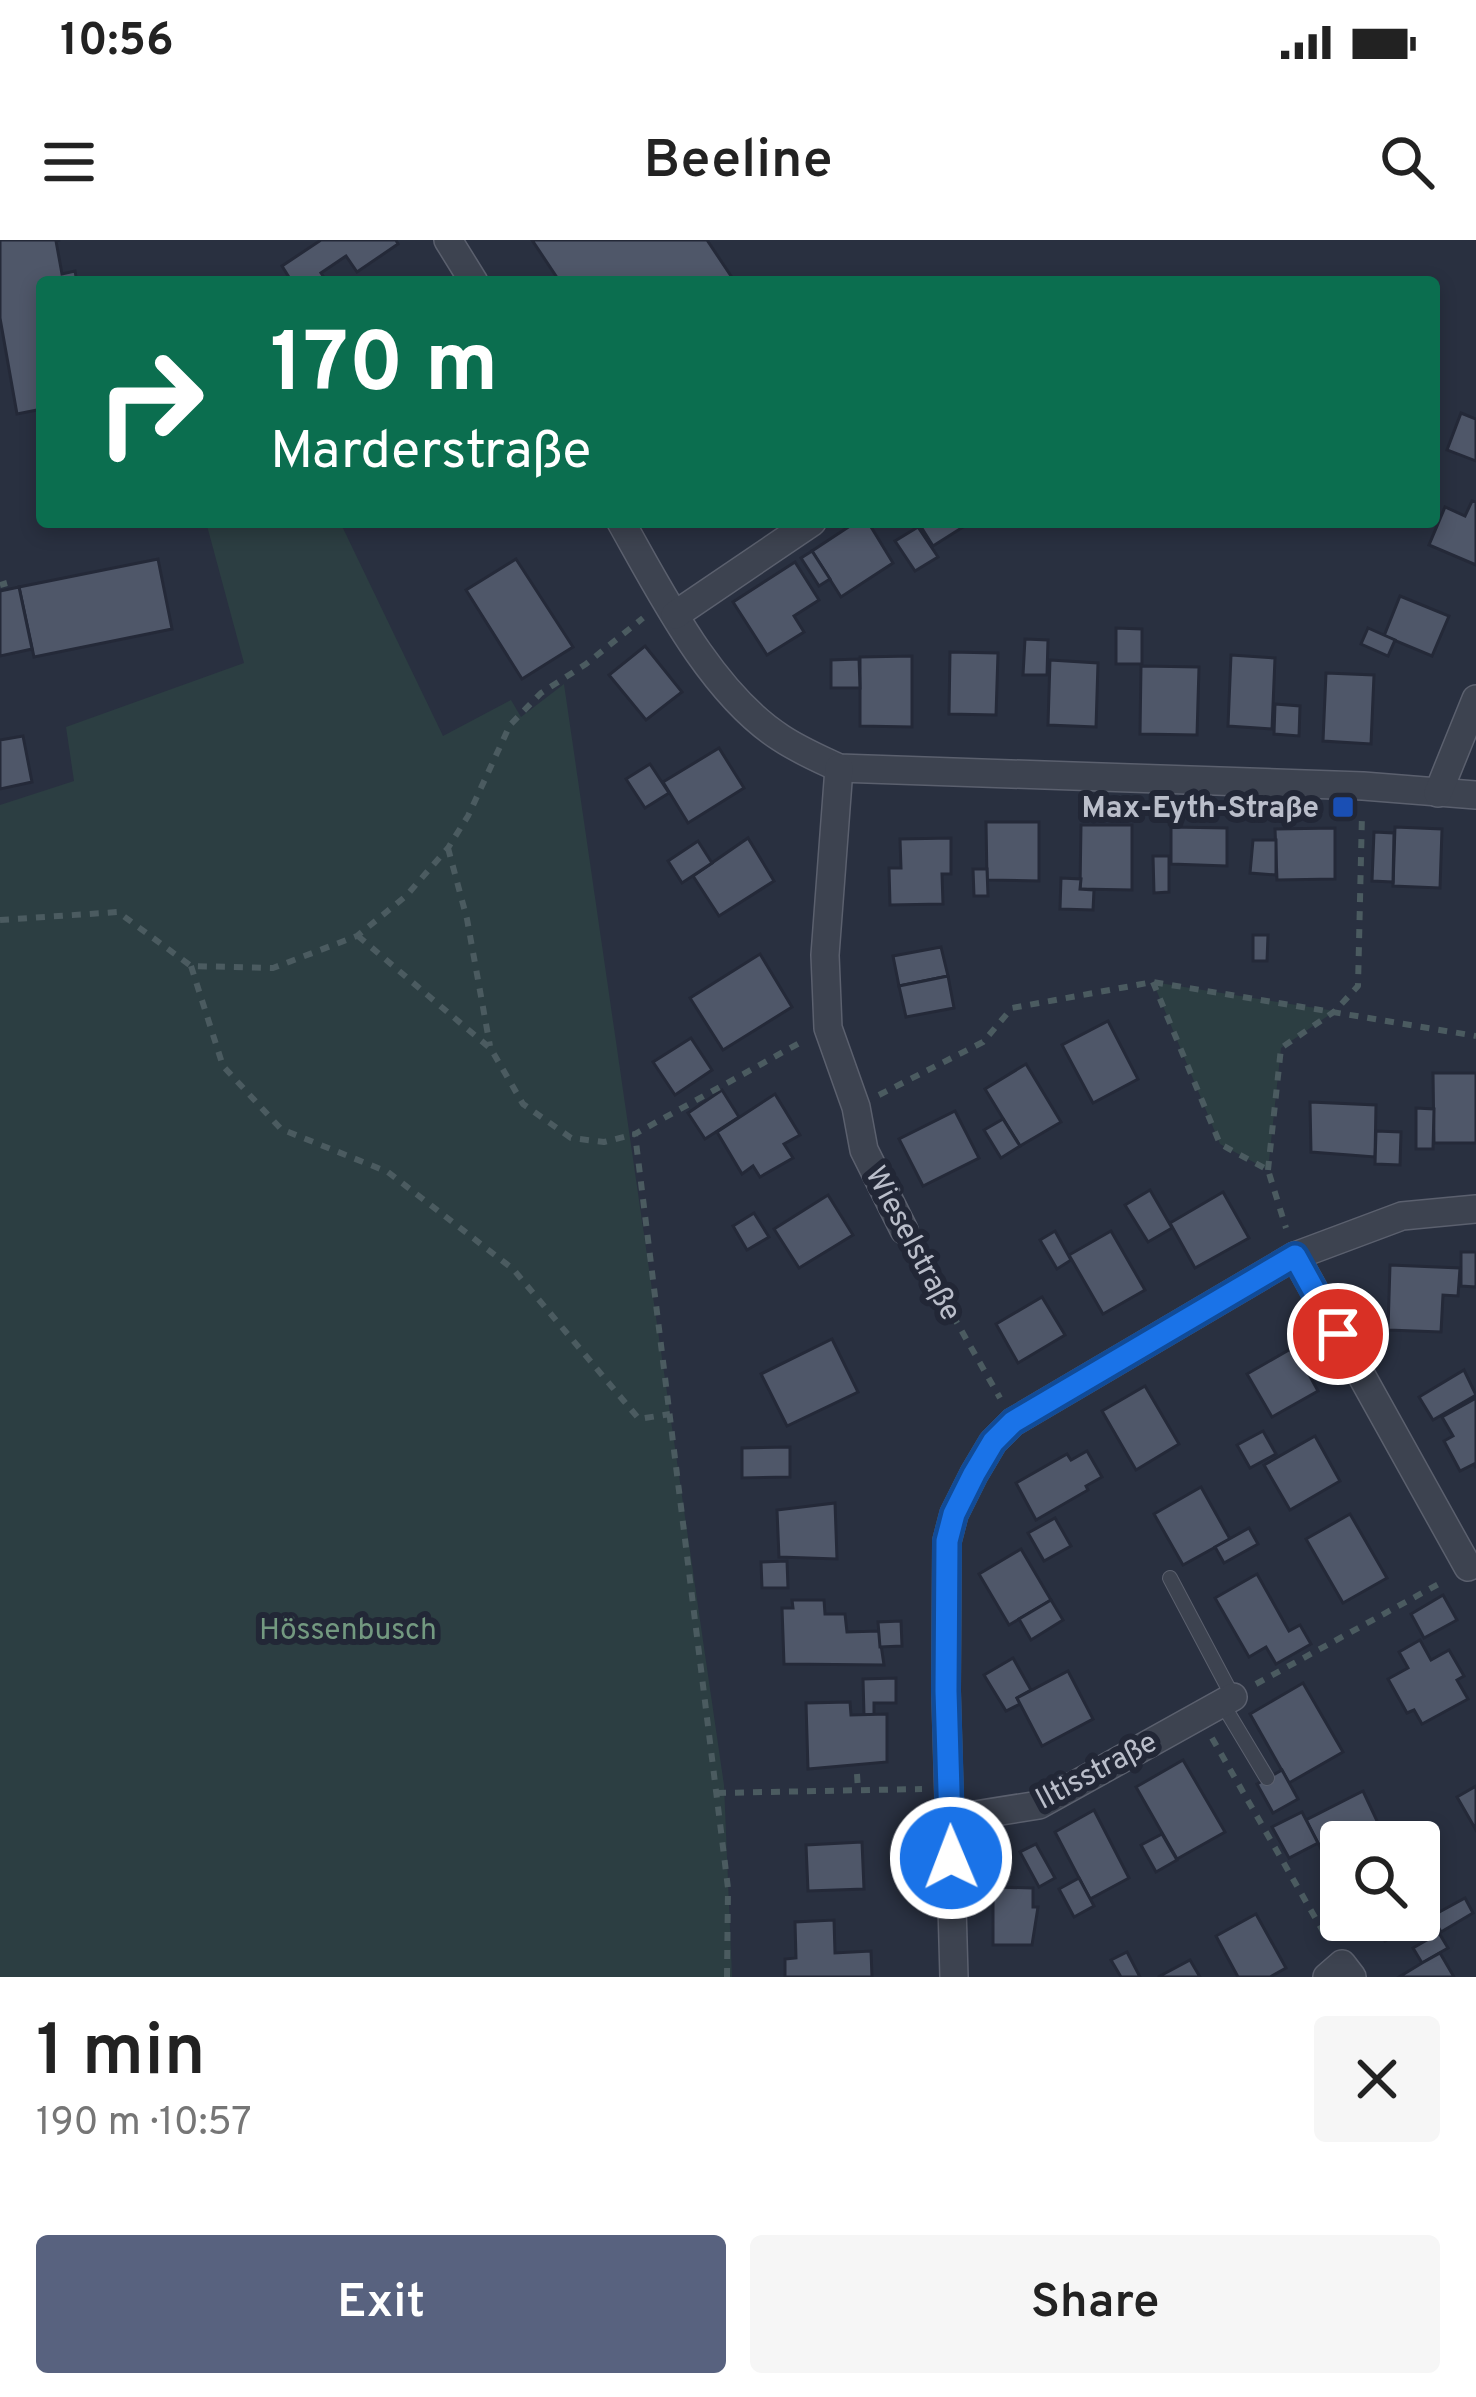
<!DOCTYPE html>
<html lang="en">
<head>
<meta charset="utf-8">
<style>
	body { margin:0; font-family:Overpass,sans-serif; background:#f6f6f6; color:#222; height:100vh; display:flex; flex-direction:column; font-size:45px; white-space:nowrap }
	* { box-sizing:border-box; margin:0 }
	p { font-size:39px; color:#767676 }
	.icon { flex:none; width:66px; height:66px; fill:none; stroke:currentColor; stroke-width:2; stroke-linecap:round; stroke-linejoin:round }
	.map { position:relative; height:1737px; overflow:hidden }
	.side { display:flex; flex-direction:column; background:#fff; flex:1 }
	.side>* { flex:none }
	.guide { position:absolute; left:36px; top:36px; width:1404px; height:252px; border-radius:12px; box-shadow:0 6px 18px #0003; background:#0b6e4f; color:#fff; overflow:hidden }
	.buttons { position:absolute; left:1320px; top:1581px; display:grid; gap:24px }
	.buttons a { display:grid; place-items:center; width:120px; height:120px; border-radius:12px; background:#fff; box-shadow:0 6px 18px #0003; font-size:60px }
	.pin { position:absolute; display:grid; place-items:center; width:102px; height:102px; color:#fff; margin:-51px; border:6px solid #fff; border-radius:50%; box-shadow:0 3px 12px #0007 }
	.me { position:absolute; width:132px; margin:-66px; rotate:359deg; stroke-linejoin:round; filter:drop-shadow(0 0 9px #0008) }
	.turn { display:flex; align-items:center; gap:42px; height:252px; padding:0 36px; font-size:54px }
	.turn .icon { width:156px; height:156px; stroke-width:2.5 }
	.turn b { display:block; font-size:84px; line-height:102px }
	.round { display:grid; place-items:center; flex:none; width:126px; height:126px; border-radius:12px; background:#f6f6f6 }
	.overview { display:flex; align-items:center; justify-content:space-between; height:204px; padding:0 36px }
	h1 { font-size:72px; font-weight:600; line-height:90px }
	.primary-button { display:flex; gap:24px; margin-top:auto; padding:24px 36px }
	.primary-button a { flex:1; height:138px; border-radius:12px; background:#58627f; color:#fff; font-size:48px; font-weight:600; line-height:138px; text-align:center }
	.primary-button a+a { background:#f6f6f6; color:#222 }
	.status { display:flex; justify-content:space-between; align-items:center; height:84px; padding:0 60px; background:#fff; direction:ltr }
	.status svg { height:33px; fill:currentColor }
	header { display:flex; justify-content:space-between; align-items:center; height:156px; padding:0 36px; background:#fff; font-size:54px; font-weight:600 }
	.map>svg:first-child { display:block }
	.green { fill:#2c3e42 }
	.building { fill:#4f5769; stroke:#242938; stroke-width:3 }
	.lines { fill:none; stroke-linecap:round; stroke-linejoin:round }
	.lane-casing { stroke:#5b606e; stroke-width:16 }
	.street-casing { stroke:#5b606e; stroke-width:30 }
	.path { stroke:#4b5b60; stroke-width:6; stroke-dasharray:9 9; stroke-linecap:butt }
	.lane { stroke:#3d4350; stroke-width:14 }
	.street { stroke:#3d4350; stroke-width:27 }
	.route-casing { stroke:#114b97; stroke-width:30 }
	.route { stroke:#1a73e8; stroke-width:21 }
	.transit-dot { fill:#1a4fb4; stroke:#222736; stroke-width:4.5 }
	.labels { text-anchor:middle; stroke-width:12; stroke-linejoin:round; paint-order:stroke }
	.poi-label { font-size:30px; font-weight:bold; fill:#babeca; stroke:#222736; text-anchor:end }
	.street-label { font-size:30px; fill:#babeca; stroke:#222736 }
	.park-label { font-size:30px; fill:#739980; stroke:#222736 }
</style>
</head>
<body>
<div class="status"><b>10:56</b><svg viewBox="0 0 49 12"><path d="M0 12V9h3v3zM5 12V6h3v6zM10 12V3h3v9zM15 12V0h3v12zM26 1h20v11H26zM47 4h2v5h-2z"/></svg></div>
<header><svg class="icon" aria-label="menu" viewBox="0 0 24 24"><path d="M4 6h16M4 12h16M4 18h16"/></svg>Beeline<svg class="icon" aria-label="search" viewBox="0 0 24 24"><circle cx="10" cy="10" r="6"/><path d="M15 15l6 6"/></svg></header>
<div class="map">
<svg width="1476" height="1737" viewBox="0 0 1476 1737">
	<rect width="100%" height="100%" fill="#293040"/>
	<g class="green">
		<path d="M206,282H340L443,496L511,460L521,477L564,444L724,1545L732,1737H0V565L74,541L66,487L244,423Z"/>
		<path d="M1153,742L1335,771L1281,808L1268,930L1220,904Z"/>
	</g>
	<g class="building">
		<path d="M0,0H60L56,1L62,34L75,31L77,42H42V169L17,174L0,78Z"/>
		<path d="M321,0H396L398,4L357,32L346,16L321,33L327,42H292L282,26Z"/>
		<path d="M532,0H707L735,42H560Z"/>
		<path d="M1461,173L1476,179V221L1447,210Z"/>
		<path d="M1472,261L1476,262V325L1429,305L1445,267L1465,276Z"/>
		<path d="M856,282H868L893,323L841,357L812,311Z"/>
		<path d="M918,282H971L933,306Z"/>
		<path d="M918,287L938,317L915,331L895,301Z"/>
		<path d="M812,311L830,339L819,346L801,318Z"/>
		<path d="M158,319L172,389L34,417L19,347Z"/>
		<path d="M516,319L573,407L522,439L466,350Z"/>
		<path d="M795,322L819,360L794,376L804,392L767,415L733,362Z"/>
		<path d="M19,347L32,409L0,416V351Z"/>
		<path d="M1400,356L1449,376L1432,416L1384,396Z"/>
		<path d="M1116,388L1142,389V424H1116Z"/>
		<path d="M1368,388L1395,400L1388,416L1361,404Z"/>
		<path d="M1025,399L1048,400L1047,435H1023Z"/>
		<path d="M645,406L682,452L646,480L609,435Z"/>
		<path d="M950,412L998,413L996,475L949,474Z"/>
		<path d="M1231,415L1275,418L1272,489L1228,486Z"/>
		<path d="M912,416V487L860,486V417Z"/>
		<path d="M859,419L860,448H831V420Z"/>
		<path d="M1050,420L1098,423L1096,487L1048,485Z"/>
		<path d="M1141,426L1199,427L1197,495L1140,494Z"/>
		<path d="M1326,433L1374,435L1371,504L1323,501Z"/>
		<path d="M1275,464L1300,466L1299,496L1274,494Z"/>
		<path d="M23,496L32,542L0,549V500Z"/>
		<path d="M719,508L744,548L688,583L663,542Z"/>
		<path d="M650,524L669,553L645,568L626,539Z"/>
		<path d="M986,582H1039V641L987,640Z"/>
		<path d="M1081,585H1132V650L1080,649Z"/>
		<path d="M1171,587L1227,588V626L1171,624Z"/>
		<path d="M1395,587L1442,589L1440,648L1393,646Z"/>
		<path d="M1335,588V639L1277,640L1275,589Z"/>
		<path d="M1374,592L1394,593L1393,642L1372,641Z"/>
		<path d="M748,598L774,641L719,676L693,636Z"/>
		<path d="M951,598V634H942L943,664L890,665L889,628H901L900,599Z"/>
		<path d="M1253,600H1276V635L1250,633Z"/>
		<path d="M698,601L712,623L682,643L668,621Z"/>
		<path d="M1153,616H1169V652L1154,653Z"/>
		<path d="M973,629H987L988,656H974Z"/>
		<path d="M1061,638L1081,639L1080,649L1094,650L1093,670L1060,669Z"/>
		<path d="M1253,695H1268L1267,721H1253Z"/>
		<path d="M941,707L948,736L899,746L893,716Z"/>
		<path d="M760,714L792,767L723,810L690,758Z"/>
		<path d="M948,736L954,768L906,777L899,746Z"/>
		<path d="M1108,781L1138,839L1093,863L1062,805Z"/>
		<path d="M691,798L712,830L675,855L653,822Z"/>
		<path d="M1026,824L1061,882L1020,906L985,849Z"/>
		<path d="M1433,833H1476V903H1434Z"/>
		<path d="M722,850L739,877L705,899L688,873Z"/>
		<path d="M775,854L800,895L784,904L793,918L760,937L753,926L742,934L717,892Z"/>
		<path d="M1310,862L1376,865L1375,917L1311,912Z"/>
		<path d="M1416,868L1434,869L1433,909H1416Z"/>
		<path d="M955,871L979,918L923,946L899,899Z"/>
		<path d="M1003,879L1020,906L1001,918L984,890Z"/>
		<path d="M1376,891L1401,892L1400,925L1375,924Z"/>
		<path d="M1150,950L1172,988L1148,1002L1125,965Z"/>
		<path d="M1223,952L1249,998L1195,1028L1170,983Z"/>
		<path d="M828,955L853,995L799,1028L774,989Z"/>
		<path d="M754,973L769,997L747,1010L733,986Z"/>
		<path d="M1055,991L1071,1020L1057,1029L1040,1000Z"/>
		<path d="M1111,991L1145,1050L1103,1074L1069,1015Z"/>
		<path d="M1461,1012H1476V1047L1461,1046Z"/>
		<path d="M1390,1025L1460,1028L1458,1056L1443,1055L1441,1092L1388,1090Z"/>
		<path d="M1042,1057L1065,1095L1018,1123L996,1084Z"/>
		<path d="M832,1099L858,1152L787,1186L761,1134Z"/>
		<path d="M1294,1107L1318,1151L1272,1177L1247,1134Z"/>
		<path d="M1464,1130L1476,1155L1433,1180L1419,1157Z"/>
		<path d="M1145,1146L1179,1204L1136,1230L1102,1171Z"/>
		<path d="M1476,1158V1228L1474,1224L1460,1231L1444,1201L1453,1196L1442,1177Z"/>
		<path d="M1263,1191L1276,1214L1250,1228L1237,1205Z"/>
		<path d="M1315,1196L1340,1241L1290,1270L1264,1225Z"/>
		<path d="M790,1207V1237L742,1238V1208Z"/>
		<path d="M1087,1211L1102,1237L1086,1246L1088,1250L1036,1280L1016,1243L1067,1214L1071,1220Z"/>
		<path d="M1201,1247L1230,1299L1183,1325L1154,1274Z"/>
		<path d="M835,1263L837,1319L779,1317L777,1270Z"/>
		<path d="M1350,1274L1387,1338L1343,1363L1306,1299Z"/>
		<path d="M1055,1278L1071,1306L1044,1321L1028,1293Z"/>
		<path d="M1249,1288L1258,1304L1224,1323L1215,1307Z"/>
		<path d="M1021,1309L1051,1360L1009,1385L979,1334Z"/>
		<path d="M787,1321L788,1348H762L761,1322Z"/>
		<path d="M1257,1334L1289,1391L1300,1385L1311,1404L1276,1424L1266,1407L1249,1417L1215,1358Z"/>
		<path d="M1443,1355L1457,1380L1424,1398L1411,1374Z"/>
		<path d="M792,1360H824L825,1374H845L847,1392L879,1391L884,1425L784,1424L782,1368H793Z"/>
		<path d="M1051,1360L1063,1380L1031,1400L1019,1379Z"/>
		<path d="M901,1381L902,1406L880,1407L878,1382Z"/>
		<path d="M1420,1400L1431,1420L1449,1410L1464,1436L1457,1440L1468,1459L1422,1484L1414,1470L1407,1473L1388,1439L1408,1428L1399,1412Z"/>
		<path d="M1013,1418L1031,1450L1017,1458L1020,1464L1006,1471L984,1435Z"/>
		<path d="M1068,1431L1093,1479L1042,1506L1017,1458Z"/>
		<path d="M896,1438V1463H874V1475H864L863,1439Z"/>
		<path d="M1303,1443L1343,1512L1289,1543L1250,1474Z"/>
		<path d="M850,1462L851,1475L887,1474V1522L808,1529L806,1463Z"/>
		<path d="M1183,1520L1225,1592L1177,1619L1136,1547Z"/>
		<path d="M1282,1530L1298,1559L1273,1573L1257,1544Z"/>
		<path d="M1476,1546V1590L1457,1557Z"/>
		<path d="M1363,1551L1386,1600L1341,1602V1635L1336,1638L1306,1580Z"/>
		<path d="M1094,1570L1129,1638L1090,1659L1055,1592Z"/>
		<path d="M1302,1572L1318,1603L1289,1618L1272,1587Z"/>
		<path d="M1162,1594L1177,1620L1156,1632L1141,1605Z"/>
		<path d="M862,1602L864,1649L808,1651L806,1605Z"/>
		<path d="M1036,1604L1055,1638L1039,1647L1020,1612Z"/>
		<path d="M1079,1638L1094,1666L1074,1677L1059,1649Z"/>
		<path d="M993,1647L1033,1648V1667H1038L1032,1705H993Z"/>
		<path d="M1419,1656L1421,1660L1425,1657L1434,1673L1385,1701L1373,1680H1419Z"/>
		<path d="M1465,1658L1473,1673L1441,1692L1432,1676Z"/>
		<path d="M1256,1674L1286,1728L1270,1737H1238L1216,1696Z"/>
		<path d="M834,1680L835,1713L871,1711L872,1737H785V1719L796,1718L795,1682Z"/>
		<path d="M1439,1693L1448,1708L1422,1723L1413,1708Z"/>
		<path d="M1127,1712L1140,1737H1121L1111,1720Z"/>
		<path d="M1440,1713L1454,1737H1399L1422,1723Z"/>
		<path d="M1190,1720L1200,1737H1158Z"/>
	</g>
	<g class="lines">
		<g class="lane-casing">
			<g id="lane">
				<path d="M1170,1338L1233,1457"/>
				<path d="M1222,1463L1267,1538"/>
			</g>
		</g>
		<g class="street-casing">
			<g id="street">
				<path d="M448,0L474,42"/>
				<path d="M621,282C661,353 711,453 781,498C799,510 820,519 839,528L1363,546L1476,555"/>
				<path d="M675,375L812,282"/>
				<path d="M839,528L825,715L828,788L856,867L864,910L904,990"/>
				<path d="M1438,553L1476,459"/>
				<path d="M1295,1016L1468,1327"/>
				<path d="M950,1579L1039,1565L1233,1457"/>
				<path d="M954,1737L946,1451L947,1301L954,1274L974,1234L993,1202L1013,1182L1295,1016L1402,976L1476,969"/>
				<path d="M1327,1737L1342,1724L1352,1737"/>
			</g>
		</g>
		<g class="path">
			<path d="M0,345L7,343"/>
			<path d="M448,608L467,679L490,806"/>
			<path d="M0,680L118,672L191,726L273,728L357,696L406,656L448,608L468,576L510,485L541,453L586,424L643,378"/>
			<path d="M358,696L491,809L523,864L571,898L604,902L635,894"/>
			<path d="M191,726L223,826L281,889L388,932L513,1029L639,1179L670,1174"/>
			<path d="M1153,742L1220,904L1268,930L1286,988"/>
			<path d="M879,855L983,802L1012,768L1153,742L1476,796"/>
			<path d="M1268,930L1281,808L1335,771L1358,746L1362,574"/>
			<path d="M917,1013L1000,1158"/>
			<path d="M1256,1444L1444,1341"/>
			<path d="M1212,1498L1328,1700"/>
			<path d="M857,1534L858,1550"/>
			<path d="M717,1553L922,1549"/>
			<path d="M727,1737L728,1648L635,894L803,801"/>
		</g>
		<use href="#lane" class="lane"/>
		<use href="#street" class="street"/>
	</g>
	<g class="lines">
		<g class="route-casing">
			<path id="route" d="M951,1618L946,1451L947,1301L954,1274L974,1234L993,1202L1013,1182L1295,1016L1338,1094"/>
		</g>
		<use href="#route" class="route"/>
	</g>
	<rect class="transit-dot" x="1331" y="555" width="24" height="24" rx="6"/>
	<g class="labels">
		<g class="poi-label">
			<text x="1319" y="577">Max-Eyth-Straße</text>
		</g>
		<g class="street-label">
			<text transform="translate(914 1003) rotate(62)" y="10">Wieselstraße</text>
			<text transform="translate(1096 1530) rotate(-28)" y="10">Iltisstraße</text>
		</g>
		<g class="park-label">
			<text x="348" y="1399">Hössenbusch</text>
		</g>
	</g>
</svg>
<div class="buttons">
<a><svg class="icon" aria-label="search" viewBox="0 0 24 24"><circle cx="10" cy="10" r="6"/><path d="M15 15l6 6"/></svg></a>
</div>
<div class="pin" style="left:1338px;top:1094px;background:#d93025"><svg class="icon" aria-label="arrive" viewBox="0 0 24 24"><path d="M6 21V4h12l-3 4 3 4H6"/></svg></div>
<svg class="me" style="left:951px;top:1618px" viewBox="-20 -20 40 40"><circle r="17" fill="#1a73e8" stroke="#fff" stroke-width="3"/><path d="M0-11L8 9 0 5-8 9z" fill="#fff"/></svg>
<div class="guide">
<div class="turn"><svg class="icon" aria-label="right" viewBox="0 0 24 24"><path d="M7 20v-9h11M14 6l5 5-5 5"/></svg><div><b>170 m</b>Marderstraße</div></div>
</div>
</div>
<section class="side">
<div class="overview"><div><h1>1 min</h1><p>190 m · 10:57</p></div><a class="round"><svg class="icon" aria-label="close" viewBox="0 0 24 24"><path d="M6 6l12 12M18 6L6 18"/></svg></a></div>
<div class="primary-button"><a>Exit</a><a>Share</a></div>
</section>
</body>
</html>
